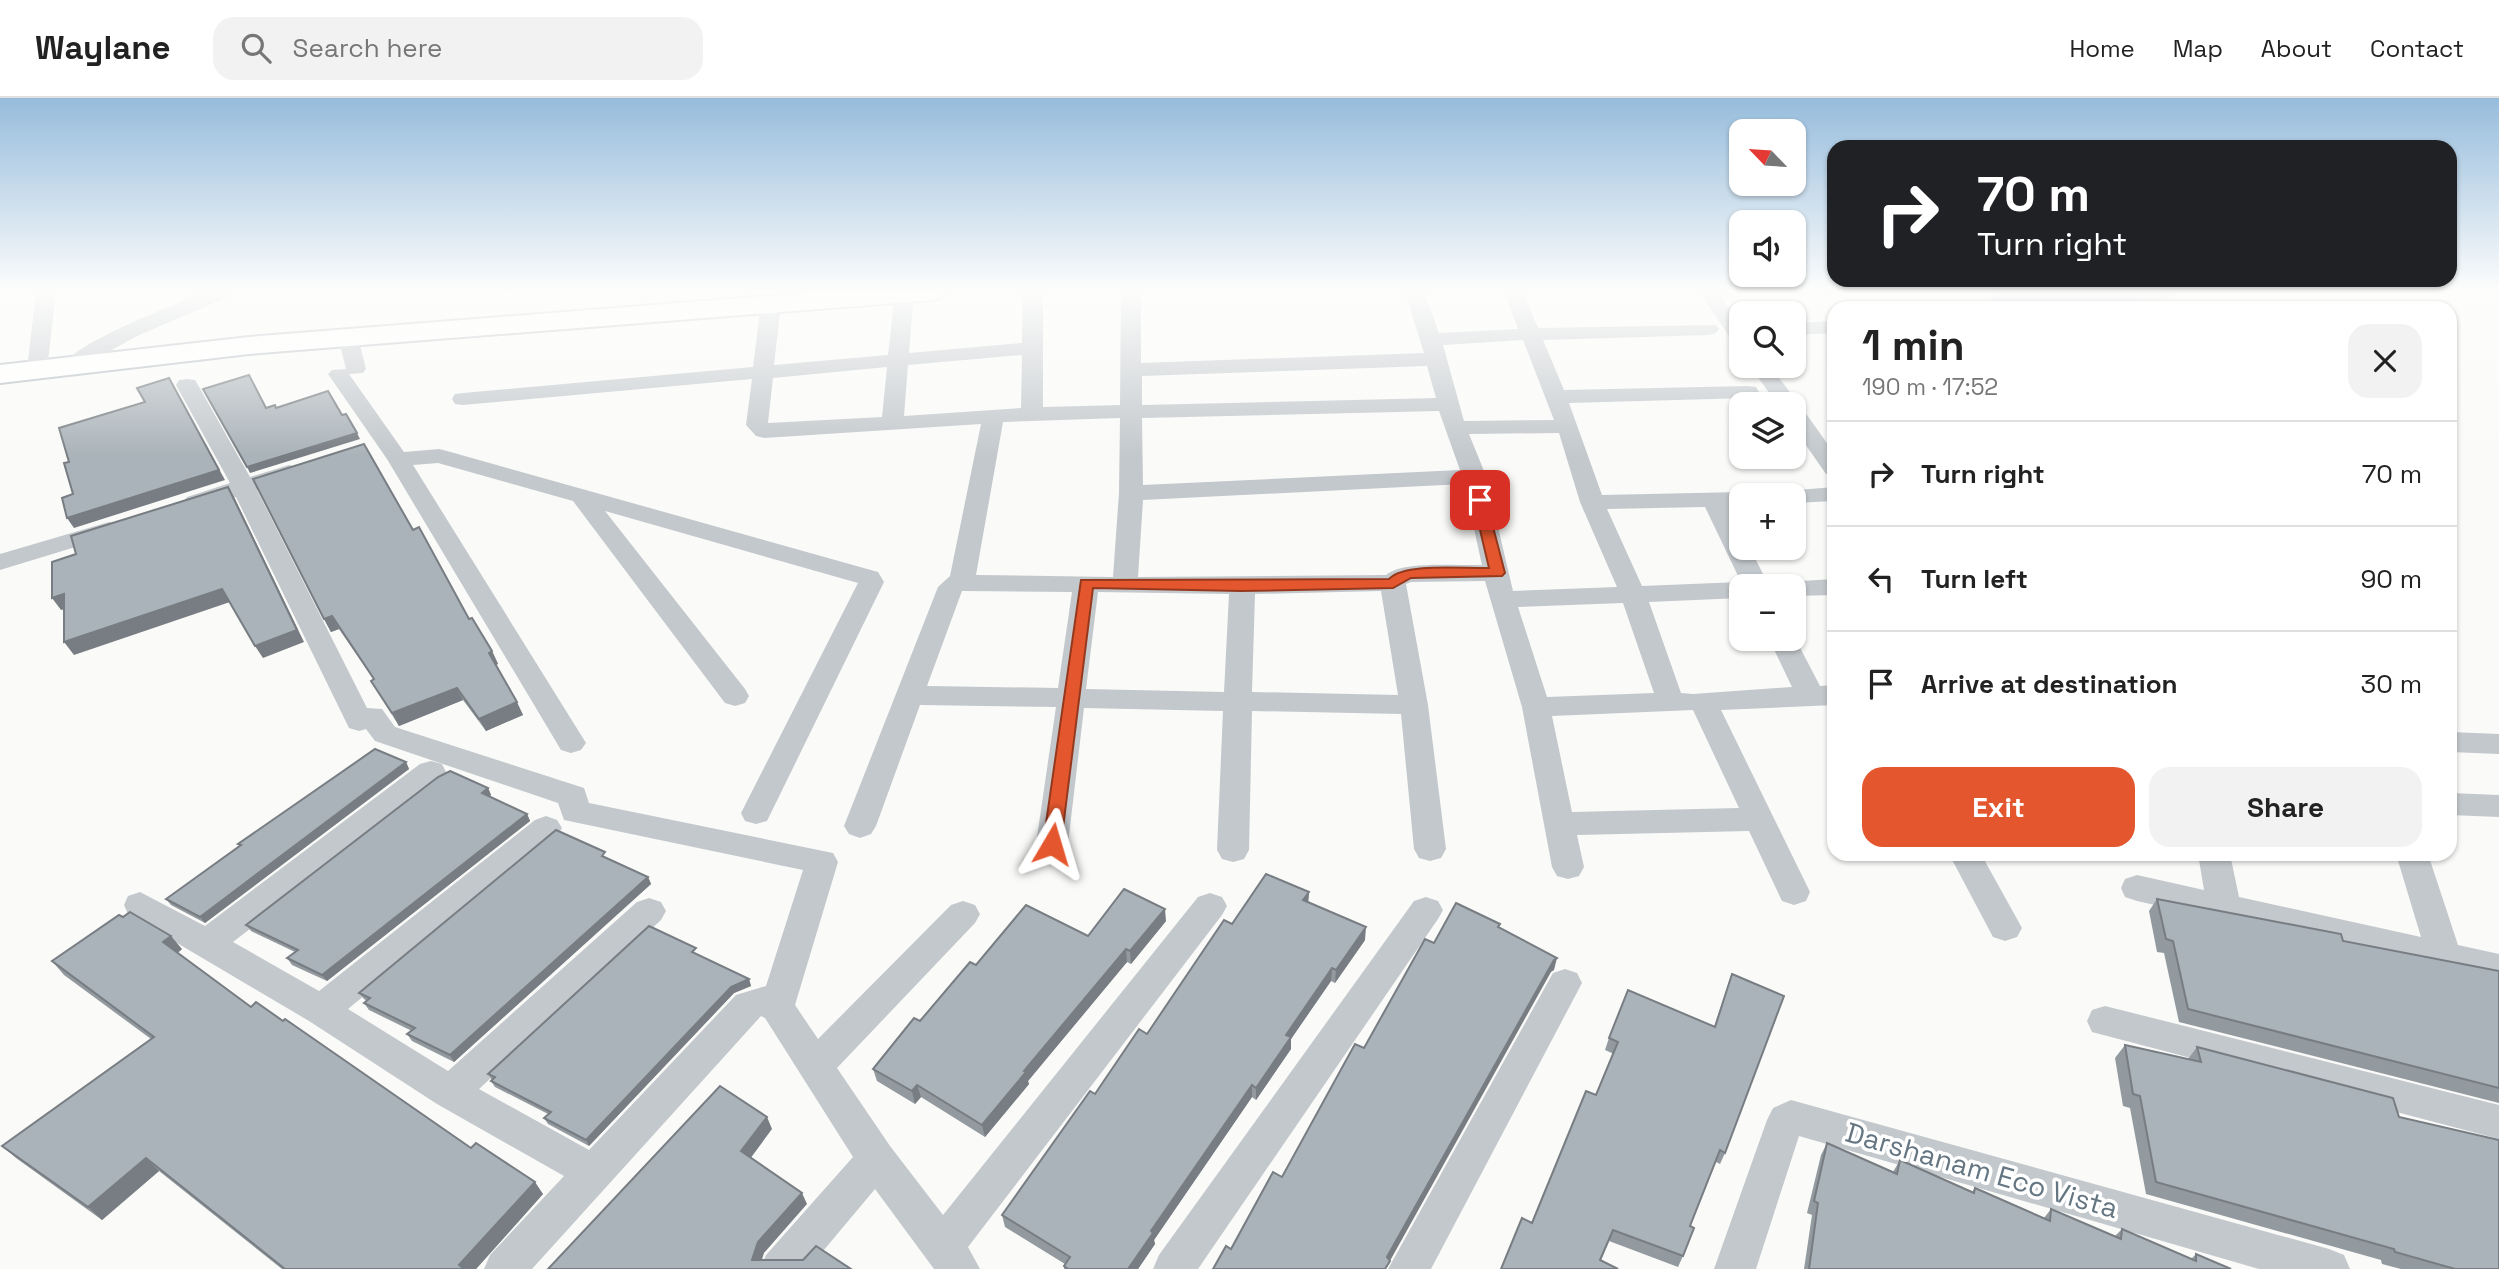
<!DOCTYPE html>
<html lang="en">
<head>
<meta charset="utf-8">
<style>
	body { margin:0; font-family:"Space Grotesk",sans-serif; background:#f2f2f2; color:#222; height:100vh; display:flex; flex-direction:column; font-size:26px; white-space:nowrap }
	* { box-sizing:border-box; margin:0 }
	p { font-size:23px; color:#767676 }
	.icon { flex:none; width:38px; height:38px; fill:none; stroke:currentColor; stroke-width:2; stroke-linecap:round; stroke-linejoin:round }
	.map { position:relative; flex:1; overflow:hidden }
	.panel { position:absolute; left:1827px; top:203px; width:630px; height:560px; display:flex; flex-direction:column; background:#fff; border-radius:21px; box-shadow:0 2px 5px #0004 }
	.panel>* { flex:none }
	.banner { position:absolute; left:1827px; top:42px; width:630px; height:147px; border-radius:21px; box-shadow:0 2px 5px #0004; background:#202124; color:#fff; overflow:hidden }
	.needle { width:46px; rotate:295deg }
	.controls { position:absolute; left:1729px; top:21px; display:grid; gap:14px }
	.controls a { display:grid; place-items:center; width:77px; height:77px; border-radius:14px; background:#fff; box-shadow:0 2px 5px #0004; font-size:35px }
	.pin { position:absolute; display:grid; place-items:center; width:60px; height:60px; color:#fff; margin:-30px; border-radius:14px; box-shadow:0 4px 10px #0006 }
	.me { position:absolute; width:77px; margin:-38px; rotate:7deg; stroke-linejoin:round; filter:drop-shadow(0 0 5px #0008) }
	.turn { display:flex; align-items:center; gap:24px; height:147px; padding:0 35px; font-size:32px }
	.turn .icon { width:91px; height:91px; stroke-width:2.5 }
	.turn b { display:block; font-size:49px; line-height:60px }
	.round { display:grid; place-items:center; flex:none; width:74px; height:74px; border-radius:21px; background:#f2f2f2 }
	.head { display:flex; align-items:center; justify-content:space-between; height:119px; padding:0 35px }
	h1 { font-size:42px; font-weight:700; line-height:52px }
	.cta { display:flex; gap:14px; margin-top:auto; padding:14px 35px }
	.cta a { flex:1; height:80px; border-radius:21px; background:#e4572e; color:#fff; font-size:28px; font-weight:700; line-height:80px; text-align:center }
	.cta a+a { background:#f2f2f2; color:#222 }
	ul { padding:0; list-style:none }
	li { display:flex; align-items:center; gap:21px; height:105px; padding:0 35px; border-top:2px solid #e0e0e0 }
	li div { flex:1 }
	li b { display:block; font-size:26px }
	li em { font-style:normal }
	header { display:flex; align-items:center; gap:42px; box-sizing:border-box; height:98px; padding:0 35px; background:#fff; border-bottom:2px solid #e0e0e0 }
	header strong { font-size:33px }
	nav { display:flex; gap:38px; margin-inline-start:auto; font-size:24px }
	.search { width:490px; height:63px; background:#f2f2f2; display:flex; align-items:center; gap:18px; box-sizing:border-box; padding:0 24px; border-radius:21px; color:#767676; font-size:26px }
	.map>svg:first-child { display:block }
	.lines { fill:none; stroke-linecap:round; stroke-linejoin:round }
	.secondary-casing { stroke:#b3babf; stroke-width:4 }
	.minor { fill:#c3c8cc; fill-rule:evenodd }
	.secondary { fill:#fff; fill-rule:evenodd }
	.wall { fill:#929a9f }
	.shaded-wall { fill:#777d82 }
	.building { fill:#aab3b9; stroke:#777d82; stroke-width:2 }
	.route { fill:#e4572e; stroke:#94391e; stroke-width:2 }
	.labels { text-anchor:middle; stroke-width:7; stroke-linejoin:round; paint-order:stroke }
	.near-street-label { font-size:28px; fill:#657683; stroke:#fff }
</style>
</head>
<body>
<header>
<strong>Waylane</strong>
<div class="search"><svg class="icon" aria-label="search" viewBox="0 0 24 24"><circle cx="10" cy="10" r="6"/><path d="M15 15l6 6"/></svg>Search here</div>
<nav><a>Home</a><a>Map</a><a>About</a><a>Contact</a></nav>
</header>
<div class="map">
<svg width="2499" height="1171" viewBox="0 0 2499 1171">
	<rect width="100%" height="100%" fill="#fafaf8"/>
	<g class="lines">
		<g class="secondary-casing">
			<path id="secondary" d="M818,194H945L941,200L932,202L249,256L0,285V267L249,239Z"/>
		</g>
		<g class="minor">
			<path d="M36,194H56L47,271L44,275H30L27,271Z"/>
			<path d="M205,194H232L230,198L137,238L83,268H69L66,264C82,242 176,206 205,194Z"/>
			<path d="M895,194L914,196L909,255L1022,245L1023,194H1043V309L1120,307L1121,194H1141V265L1424,255L1405,194H1424L1439,235L1518,231L1504,194H1523L1538,230L1716,227L1719,231L1716,235L1709,237L1543,242L1564,292L1748,288L1756,289L1759,294L1756,299L1748,300L1569,305L1602,397L1741,394L1750,397H1741V408H1729L1741,433V450H1750L1769,488H1741V500L1649,504L1681,595L1693,596L1792,589L1769,541H1794V538L1820,588L1834,587V607L1721,612L1810,794L1806,803L1794,807L1782,803L1749,733L1577,737L1584,769L1579,778L1568,781L1557,778L1552,769L1522,609L1485,483L1411,484L1406,486L1428,607L1446,751L1441,760L1430,763L1419,760L1414,751L1401,616L1252,613L1249,752L1244,761L1233,764L1222,761L1217,752L1223,613L1084,610L1068,746L1063,754L1052,758L1041,754L1036,746L1056,609L920,607L876,728L871,736L860,740L849,736L844,728L938,489L950,478L981,326L764,340L756,338L746,327L752,281L463,307L455,306L452,301L455,296L463,295L753,269L761,205L771,199L781,205L774,267L888,257ZM1523,242L1554,322L1464,323L1443,247ZM1022,257L1021,310L904,318L908,267ZM1427,268L1436,300L1142,307V278ZM887,269L882,319L768,325L773,280ZM1439,313L1460,372L1143,387L1142,320ZM1120,320L1119,395L1113,479L976,477L1003,324ZM1559,335L1580,404L1617,489L1513,493L1486,378L1469,336ZM1464,386L1482,467C1458,468 1403,462 1386,477L1138,479L1143,402ZM1705,409L1741,484L1642,488L1607,411ZM962,493L1072,494L1058,590L927,588ZM1381,493L1398,597L1252,594L1255,496ZM1098,494L1229,496L1224,594L1086,591ZM1623,505L1654,595L1547,599L1518,509ZM1693,612L1739,710L1572,714L1552,618Z"/>
			<path d="M1699,194H1718L1741,227V247L1734,245Z"/>
			<path d="M2026,194H2173L2174,196L2164,202L1999,207L1989,201L1999,195Z"/>
			<path d="M1834,223V235L1794,237V225Z"/>
			<path d="M348,233L355,235L358,239L366,271L363,275L349,276L404,354L439,351L447,353L878,474L884,484L767,723L756,726L745,723L741,715L858,485L605,413L745,591L749,598L745,605L735,608L725,605L573,403L438,365L413,367L586,645L581,652L571,655L561,652L387,361L328,276L332,272L346,271L338,239L341,235Z"/>
			<path d="M1750,268H1770L1799,306L1797,309L1802,310L1834,355V378L1826,376L1794,330V306H1777Z"/>
			<path d="M187,281L195,282L198,287L250,379L289,367L297,369L301,374L297,379L257,392L367,610L382,611L395,629L584,690L589,705L833,755L838,764L795,907L818,941L951,807L963,803L975,807L980,816L975,825L837,970L890,1048L943,1117L1198,799L1210,795L1222,799L1227,808L1222,817L968,1149L980,1171H934L875,1091L808,1171H760L766,1157L853,1059L765,920L761,918L532,1171H484L490,1157L564,1078L437,1006L309,923L128,816L124,807L128,798L140,794L205,828L420,666L431,663L442,666L446,674L442,682L233,844L319,893L535,722L546,718L557,722L562,730L557,738L348,911L448,973L637,804L649,800L661,804L666,813L661,822L479,991L589,1052L736,897L766,888L803,772L564,722L558,705L375,643L366,631L359,633L349,630L236,399L195,411L187,409L183,404L187,399L230,385L176,287L179,282Z"/>
			<path d="M1834,389V403L1794,405V397H1783L1786,393Z"/>
			<path d="M109,424L118,426L121,431L118,436L0,472V456Z"/>
			<path d="M1834,481V497L1794,498V488H1782L1785,484Z"/>
			<path d="M2450,634L2499,636V656L2450,654Z"/>
			<path d="M2450,695L2499,697V719L2450,717Z"/>
			<path d="M1949,756H1981L2022,830L2017,839L2005,843L1993,839Z"/>
			<path d="M2198,756H2230L2239,799L2421,839L2396,756H2428L2458,847L2499,856V884L2137,803L2125,799L2121,790L2125,781L2137,777L2204,792Z"/>
			<path d="M1426,799L1438,803L1443,812L1438,821L1198,1171H1153L1159,1157L1414,803Z"/>
			<path d="M1565,871L1577,875L1582,885L1431,1171H1388L1553,875Z"/>
			<path d="M2105,908L2499,1007V1041L2092,934L2087,923L2092,912Z"/>
			<path d="M1791,1002L2329,1151L2344,1157L2350,1171H2259L1799,1038L1756,1171H1714L1767,1022L1773,1010Z"/>
		</g>
		<use href="#secondary" class="secondary"/>
	</g>
	<g class="wall">
		<path d="M413,432L469,521L492,553L498,566L496,567L523,617L486,633L463,602L399,628L371,583L374,582L339,531L331,534L324,521Z"/>
		<path d="M406,664L409,671L205,825L171,807L166,801L240,748L238,746Z"/>
		<path d="M488,690L491,697L489,698L527,716L530,723L327,883L292,867L287,860L295,854L251,833L246,827Z"/>
		<path d="M608,761L648,779L651,786L454,964L412,943L407,936L412,933L369,912L364,905L367,903L364,901L359,895Z"/>
		<path d="M1309,794L1308,804L1365,842L1335,885L1331,883L1291,941V951L1256,1002L1252,999L1154,1142L1155,1146L1138,1171H1064V1168L1065,1166L1005,1129L1002,1117L1095,996L1147,936L1232,826Z"/>
		<path d="M2157,801L2343,843L2499,873V1005L2179,924L2164,855L2157,854L2149,813Z"/>
		<path d="M1166,823L1131,866L1127,864L1028,983L1029,986L985,1039L921,999L915,1006L877,983L873,971L976,867L1088,838Z"/>
		<path d="M182,851L178,855L251,909L543,1096L476,1171H282L159,1073L102,1122L16,1060L2,1048L151,941L64,877L52,863Z"/>
		<path d="M699,856L698,857L749,881L751,888L734,895L589,1048L548,1026L544,1020L548,1016L495,989L491,983L492,982L488,976Z"/>
		<path d="M1732,876L1725,1055L1720,1066L1716,1064L1690,1128L1683,1158L1678,1169L1609,1143L1601,1162L1532,1125L1596,997L1614,956L1605,952L1609,940L1714,929Z"/>
		<path d="M2125,947L2188,961L2197,949L2399,1019L2499,1171H2401L2382,1166L2381,1162L2146,1096L2130,1010L2123,1008L2115,960Z"/>
		<path d="M1827,1045L1893,1074L1900,1062L1972,1094L1975,1090L2044,1120L2051,1111L2115,1138L2122,1131L2191,1161L2196,1156L2231,1171H1804L1812,1117L1807,1115L1821,1057Z"/>
	</g>
	<g class="shaded-wall">
		<path d="M169,280L225,382L74,430L67,420Z"/>
		<path d="M357,335L360,341L250,375L247,369Z"/>
		<path d="M228,389L235,401L304,544L263,560L255,548Z"/>
		<path d="M222,491L230,504L74,557L64,544Z"/>
		<path d="M64,496L73,509L61,512L52,500Z"/>
		<path d="M332,518L339,531L331,534L324,521Z"/>
		<path d="M492,553L498,566L495,567L489,555Z"/>
		<path d="M457,590L463,602L399,628L392,615Z"/>
		<path d="M517,604L523,617L486,633L479,621Z"/>
		<path d="M406,664L409,671L205,825L200,819Z"/>
		<path d="M488,690L491,697L485,702L482,695Z"/>
		<path d="M527,716L530,723L327,883L322,877Z"/>
		<path d="M648,779L651,786L454,964L450,957Z"/>
		<path d="M1309,794L1308,807L1303,802Z"/>
		<path d="M1165,811L1166,823L1131,866L1130,853Z"/>
		<path d="M1366,829L1365,842L1335,885L1336,872Z"/>
		<path d="M171,838L182,851L174,857L163,844Z"/>
		<path d="M1126,851L1127,864L1028,983L1029,986L985,1039L982,1027L1024,973Z"/>
		<path d="M1557,860L1554,872L1551,874L1386,1170L1387,1159L1554,862Z"/>
		<path d="M1332,870L1331,883L1291,941V951L1256,1002V990L1286,937Z"/>
		<path d="M749,881L751,888L734,895L589,1048L586,1042L731,889Z"/>
		<path d="M917,987L921,999L915,1006L912,993Z"/>
		<path d="M1252,987V999L1154,1142L1155,1146L1138,1171H1128L1151,1133Z"/>
		<path d="M767,1019L772,1031L747,1065L741,1053Z"/>
		<path d="M146,1060L159,1073L102,1122L88,1109Z"/>
		<path d="M535,1084L543,1096L476,1171H462L459,1167Z"/>
		<path d="M802,1095L807,1106L764,1155L759,1171L752,1162L758,1144Z"/>
	</g>
	<g class="building">
		<path d="M249,277L266,310L275,307L276,310L328,293L342,317L346,316L357,335L247,369L203,291Z"/>
		<path d="M169,280L219,372L67,420L62,400L73,396L64,365L69,364L59,330L145,304L137,290Z"/>
		<path d="M364,346L413,432L419,429L469,521L472,520L492,553L489,555L517,604L479,621L457,590L392,615L371,583L374,581L332,518L324,521L253,381Z"/>
		<path d="M228,389L297,532L255,548L222,491L64,544V496L52,500V464L76,456L71,438Z"/>
		<path d="M375,651L406,664L200,819L166,801L241,747L238,746Z"/>
		<path d="M450,673L488,690L482,695L527,716L322,877L287,860L298,852L246,827L438,679Z"/>
		<path d="M556,732L605,754L602,758L648,779L450,957L407,936L415,930L364,905L370,900L359,895Z"/>
		<path d="M1266,776L1309,794L1303,802L1366,829L1336,872L1332,870L1286,937L1291,939L1256,990L1252,987L1151,1133L1153,1135L1128,1171H1068L1064,1168L1070,1159L1002,1117L1090,993L1095,996L1139,931L1147,936L1224,822L1232,826Z"/>
		<path d="M1124,791L1165,811L1130,853L1126,851L1024,973L1026,974L982,1027L917,987L912,993L873,971L914,920L920,923L970,864L976,867L1026,807L1088,838Z"/>
		<path d="M2157,801L2341,836L2343,843L2499,873V990L2188,911L2173,843L2166,841Z"/>
		<path d="M1456,805L1500,826L1498,829L1557,860L1554,862L1387,1159L1390,1163L1385,1171H1213L1226,1148L1231,1151L1273,1074L1282,1079L1355,946L1364,950L1425,841L1434,845Z"/>
		<path d="M130,814L171,838L163,844L251,909L256,904L283,923L285,921L471,1050L476,1045L535,1084L459,1167L464,1171H285L146,1060L88,1109L2,1048L154,939L52,863L119,817L123,819Z"/>
		<path d="M649,828L696,850L692,854L749,881L731,889L586,1042L544,1020L551,1014L491,983L495,979L488,976Z"/>
		<path d="M1732,876L1784,898L1725,1055L1720,1052L1690,1128L1694,1130L1683,1158L1613,1132L1600,1162L1618,1171H1501L1522,1120L1532,1125L1586,993L1596,997L1618,944L1609,940L1628,892L1715,929Z"/>
		<path d="M2125,947L2201,964L2197,949L2393,1000L2399,1019L2499,1042V1171H2455L2395,1154L2394,1151L2156,1084L2140,998L2133,996Z"/>
		<path d="M720,988L767,1019L741,1053L802,1095L758,1144L752,1162H803L816,1148L851,1171H548Z"/>
		<path d="M1827,1045L1897,1076L1900,1062L1974,1095L1975,1090L2050,1123L2051,1111L2121,1141L2122,1131L2196,1163V1156L2231,1171H1809L1818,1105L1814,1103Z"/>
	</g>
	<linearGradient id="sky" x2="0" y2="1"><stop stop-color="#96bcdc"/><stop offset="0.54" stop-color="#fdfdfc"/><stop offset="1" stop-color="#fdfdfc" stop-opacity="0"/></linearGradient>
	<rect width="2499" height="358" fill="url(#sky)"/>
	<path class="route" d="M1480,398L1486,402L1505,475L1502,478L1411,480L1393,490L1241,493L1093,490L1061,746L1058,751H1046L1043,746L1081,482L1389,481C1405,464 1466,471 1489,470L1473,402Z"/>
	<g class="labels">
		<g class="near-street-label">
			<text transform="translate(1982 1072) rotate(16)" y="10">Darshanam Eco Vista</text>
		</g>
	</g>
</svg>
<div class="controls">
<a><svg class="needle" viewBox="-14 -14 28 28"><path d="M0-13l5 13h-10z" fill="#e53935"/><path d="M0 13l5-13h-10z" fill="#767676"/></svg></a>
<a><svg class="icon" aria-label="sound" viewBox="0 0 24 24"><path d="M4 9h4l5-4v14l-5-4H4zM17 9q2 3 0 6"/></svg></a>
<a><svg class="icon" aria-label="search" viewBox="0 0 24 24"><circle cx="10" cy="10" r="6"/><path d="M15 15l6 6"/></svg></a>
<a><svg class="icon" aria-label="layers" viewBox="0 0 24 24"><path d="M12 4l9 5-9 5-9-5zM3 14l9 5 9-5"/></svg></a>
<a>+</a>
<a>−</a>
</div>
<div class="pin" style="left:1480px;top:402px;background:#d93025"><svg class="icon" aria-label="arrive" viewBox="0 0 24 24"><path d="M6 21V4h12l-3 4 3 4H6"/></svg></div>
<svg class="me" style="left:1052px;top:746px" viewBox="-20 -20 40 40"><path d="M0-17L14 15 0 8-14 15z" fill="#e4572e" stroke="#fff" stroke-width="4"/></svg>
<div class="banner">
<div class="turn"><svg class="icon" aria-label="right" viewBox="0 0 24 24"><path d="M7 20v-9h11M14 6l5 5-5 5"/></svg><div><b>70 m</b>Turn right</div></div>
</div>
<section class="panel">
<div class="head"><div><h1>1 min</h1><p>190 m · 17:52</p></div><a class="round"><svg class="icon" aria-label="close" viewBox="0 0 24 24"><path d="M6 6l12 12M18 6L6 18"/></svg></a></div>
<ul>
<li><svg class="icon" aria-label="right" viewBox="0 0 24 24"><path d="M7 20v-9h11M14 6l5 5-5 5"/></svg><div><b>Turn right</b></div><em>70 m</em></li>
<li><svg class="icon" aria-label="left" viewBox="0 0 24 24"><path d="M17 20v-9H6M10 6l-5 5 5 5"/></svg><div><b>Turn left</b></div><em>90 m</em></li>
<li><svg class="icon" aria-label="arrive" viewBox="0 0 24 24"><path d="M6 21V4h12l-3 4 3 4H6"/></svg><div><b>Arrive at destination</b></div><em>30 m</em></li>
</ul>
<div class="cta"><a>Exit</a><a>Share</a></div>
</section>
</div>
</body>
</html>
